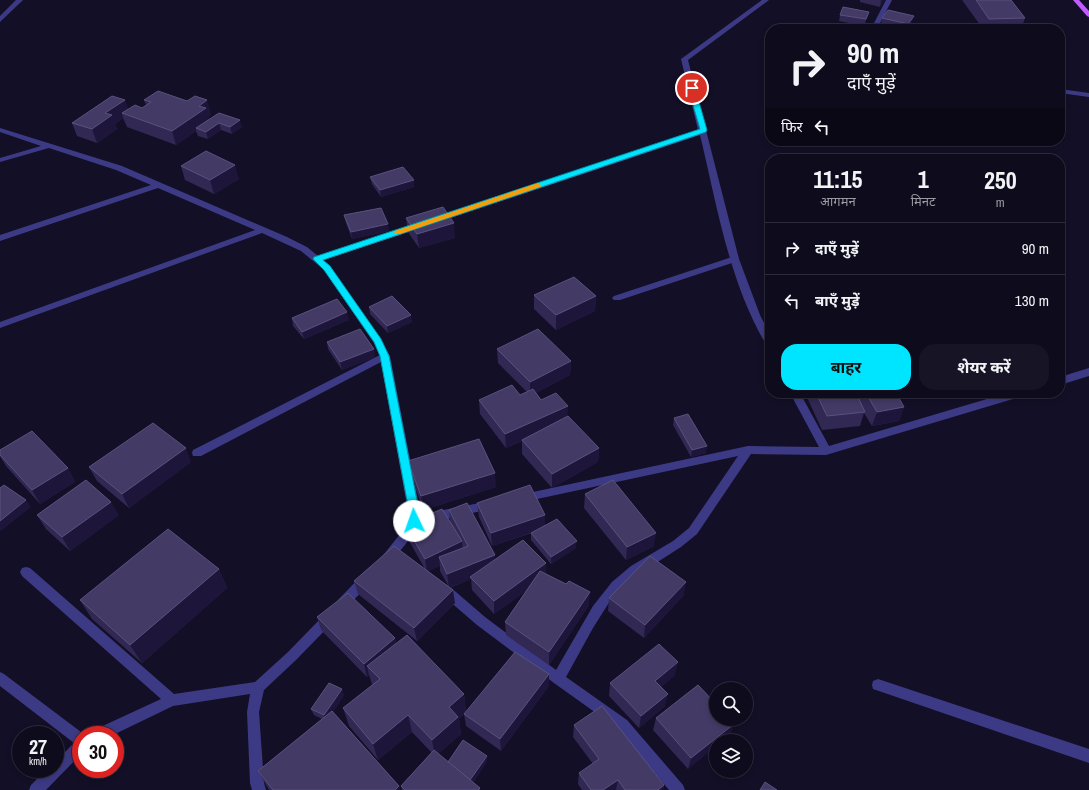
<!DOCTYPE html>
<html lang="hi">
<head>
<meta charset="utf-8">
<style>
	body { margin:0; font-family:"Archivo Narrow","Noto Sans Devanagari",sans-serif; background:#171425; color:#f1f3f6; height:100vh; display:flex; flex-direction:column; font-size:15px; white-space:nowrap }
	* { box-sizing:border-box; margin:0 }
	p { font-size:13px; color:#9b9ba3 }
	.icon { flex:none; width:22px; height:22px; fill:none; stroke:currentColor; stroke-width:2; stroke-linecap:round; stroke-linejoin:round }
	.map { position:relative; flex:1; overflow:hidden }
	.sheet { position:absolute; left:765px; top:154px; width:300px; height:244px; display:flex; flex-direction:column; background:#0e0b1c; border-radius:16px; box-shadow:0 2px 6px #0003,0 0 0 1px #2e2b3b }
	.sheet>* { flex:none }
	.banner { position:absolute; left:765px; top:24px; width:300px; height:122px; border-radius:16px; box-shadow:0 2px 6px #0003,0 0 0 1px #2e2b3b; background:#0e0b1c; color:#f1f3f6; overflow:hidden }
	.controls { position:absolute; left:709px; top:682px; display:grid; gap:8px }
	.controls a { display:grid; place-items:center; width:44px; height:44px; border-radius:50%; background:#0e0b1c; box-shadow:0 2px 6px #0003,0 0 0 1px #2e2b3b; font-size:20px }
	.speed { position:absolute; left:12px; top:726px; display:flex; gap:8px; font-size:20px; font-weight:700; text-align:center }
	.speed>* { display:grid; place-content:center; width:52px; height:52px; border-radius:50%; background:#0e0b1c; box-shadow:0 2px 6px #0003,0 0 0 1px #2e2b3b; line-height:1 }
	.speed small { font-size:10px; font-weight:400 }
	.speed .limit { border:6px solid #d22; background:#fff; color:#111 }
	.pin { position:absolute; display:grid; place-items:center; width:34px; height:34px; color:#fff; margin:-17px; border:2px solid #fff; border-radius:50%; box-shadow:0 1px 4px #0007 }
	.me { position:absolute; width:44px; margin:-22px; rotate:357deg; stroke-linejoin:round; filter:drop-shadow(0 0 3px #0008) }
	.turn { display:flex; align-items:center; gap:14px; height:84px; padding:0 16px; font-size:18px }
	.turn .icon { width:52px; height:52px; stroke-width:2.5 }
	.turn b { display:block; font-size:28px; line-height:34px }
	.then { display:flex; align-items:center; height:38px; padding:0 16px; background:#0003; gap:8px; font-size:15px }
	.eta { display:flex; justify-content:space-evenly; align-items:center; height:68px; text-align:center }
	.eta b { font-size:24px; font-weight:700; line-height:28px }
	.button { display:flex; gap:8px; margin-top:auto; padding:8px 16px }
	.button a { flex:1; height:46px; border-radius:16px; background:#00e5ff; color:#111; font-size:16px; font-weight:700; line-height:46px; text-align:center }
	.button a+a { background:#171425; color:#f1f3f6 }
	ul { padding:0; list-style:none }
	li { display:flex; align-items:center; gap:12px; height:52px; padding:0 16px; border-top:1px solid #2e2b3b }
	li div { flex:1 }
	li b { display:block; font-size:15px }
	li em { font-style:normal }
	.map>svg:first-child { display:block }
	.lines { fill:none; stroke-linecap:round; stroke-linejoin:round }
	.service { fill:#3d3a85; fill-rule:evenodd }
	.minor { fill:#3d3a85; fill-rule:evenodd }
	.primary { fill:#c25bff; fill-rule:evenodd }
	.wall { fill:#312854; fill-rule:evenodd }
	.shaded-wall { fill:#1d163a }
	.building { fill:#433a66; stroke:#5a527e }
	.route { fill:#00e5ff; stroke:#0095a6 }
	.slow { fill:#f59e0b }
</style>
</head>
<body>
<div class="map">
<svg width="1089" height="790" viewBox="0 0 1089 790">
	<rect width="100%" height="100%" fill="#130f26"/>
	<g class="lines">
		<g class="service">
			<path d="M735,256L738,257L739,259L738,261L620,300H614L612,298L614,296Z"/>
			<path d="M878,679L1089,749V763L873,689L872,685L873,681Z"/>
		</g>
		<g class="minor">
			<path d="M16,0H23L0,22V16Z"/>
			<path d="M762,0H769L688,60L739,259L760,315L770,335V347L767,346C729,283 717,205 700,135L439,222H433L432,220L433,218L698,130L681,59Z"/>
			<path d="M886,0H892L879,25V29H873V25Z"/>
			<path d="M1060,89L1089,93V97L1060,93Z"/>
			<path d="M0,128L122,166L287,237L307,247L318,256L418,223H424L425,225L424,227L323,260L330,266L381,340L390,356L420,511C417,532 405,546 391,561L387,563L383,561L381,558L404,529L408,511L381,362L201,456H193L192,453L193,450L380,355L374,343L324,270L301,251L262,233L0,328V322L255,230L158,188L0,241V235L151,185L116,170L49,148L0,162V158L41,146L0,132Z"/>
			<path d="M876,141H884L879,144H876Z"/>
			<path d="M1089,368V376L1060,385V377Z"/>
			<path d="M790,393H800L829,446L1007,393H1024L1023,396L826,455L751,454L697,534L681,547L631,579L610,601L593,628L566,677L627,720L683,785L685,790H669L617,728L554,683L477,625L441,594L439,590L441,586L445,585L449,586L485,617L556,670L593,606L612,582L631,566L673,541L689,528L738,456L523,502L519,501L518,498L519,495L748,446L819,447Z"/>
			<path d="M490,501L494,502L496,505L494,508L490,509L433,522L429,520L427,517L429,514L433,512Z"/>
			<path d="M26,567L30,568L174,694L255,682L288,652L326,613L330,612L334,613L336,617L334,621L296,660L264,690L259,712L264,783L266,790H252L250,783L247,712L250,694L173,706L113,735H92L94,730L161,699L22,576L20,572L22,568Z"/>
			<path d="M366,574L370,575L372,579L370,583L346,608L342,609L338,608L336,604L338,600L362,575Z"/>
			<path d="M0,672L4,674L85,735H81V754L46,790H29L31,785L47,769H55V762L74,743L0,686Z"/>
		</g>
		<path class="primary" d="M1073,0H1079L1089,11V17L1087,16Z"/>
	</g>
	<g class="wall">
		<path d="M860,0H884L880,7L860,2Z"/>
		<path d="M962,0H1011L1025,18L1021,29H983Z"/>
		<path d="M840,15L867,18L864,26L839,21Z"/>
		<path d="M882,18L912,22L907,29H899L881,25Z"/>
		<path d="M144,100L211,114L209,116V119L242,127L232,134L221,130L208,139L198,136L196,131L176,145L127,127L123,118L115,124L117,129L97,143L77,136L72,123L128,109L142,108L146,105Z"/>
		<path d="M181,166L239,179L214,194L185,180Z"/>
		<path d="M370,177L414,187L381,197L372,184Z"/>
		<path d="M344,215L389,231L352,239L346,223Z"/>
		<path d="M406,218L455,238L419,248L408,232Z"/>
		<path d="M534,295L596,296L595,311L556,330L534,309Z"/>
		<path d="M369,307L412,322L388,333L370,314Z"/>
		<path d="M292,318L349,320L304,339L293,326Z"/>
		<path d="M327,342L375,357L342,370L328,349Z"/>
		<path d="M497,349L571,361L570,375L536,393L541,400L567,416L599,448L598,462L552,488L522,454V441L506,448L480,414L479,400L520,395L527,392L498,363Z"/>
		<path d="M805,393H896L904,407L899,421L872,426L864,413L860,426L822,430Z"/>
		<path d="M674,418L706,453L691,457L673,425Z"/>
		<path d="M0,450L68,468L75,482L40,504L6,466L0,456Z"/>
		<path d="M408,461L496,487L424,510L410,475Z"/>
		<path d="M191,462L129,508L97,481L89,467Z"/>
		<path d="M585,494L654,546L626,560L584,508Z"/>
		<path d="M477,503L545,526L576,548L551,564L531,540V533H532L492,546L479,517Z"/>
		<path d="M449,510L495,560L546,563V574L589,605L549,665L506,635L505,622L526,591L494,614L472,590L471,579L450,588L455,603L417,641L358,594L354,581L425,569L408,539L405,525L450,523ZM440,566V571L449,587L428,571Z"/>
		<path d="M37,515H119L70,551L46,529Z"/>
		<path d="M219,569L227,588L142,663L92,619L80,600Z"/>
		<path d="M684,595L644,638L608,611L609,598Z"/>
		<path d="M317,617L395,638L396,643L464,694L466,712L459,719L461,734L438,754L448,762L487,761L473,783L480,788V790H402L401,786L432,753L412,732L378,760L349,726L343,708L373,685L372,684L369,675L367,677L321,630Z"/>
		<path d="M675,675L661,687L665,706L639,728L609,696L610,683Z"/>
		<path d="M549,686L501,751L466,726L464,714Z"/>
		<path d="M344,695L333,712L399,786L400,790H269L258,771L322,719L314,715L311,709Z"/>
		<path d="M656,718L730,736L723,741H716L688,769L653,730Z"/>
		<path d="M574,725L664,785L663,790H582L578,784L579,773L593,764L573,737Z"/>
	</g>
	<g class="shaded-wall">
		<path d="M881,0H884L880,7Z"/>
		<path d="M914,16L912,22L907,29H906L908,24Z"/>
		<path d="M125,100L130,113H122L123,118L115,124L117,129L97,143L92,129L105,113Z"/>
		<path d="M207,100L211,114L209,116L210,122L196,128V131L176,145L172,131L199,106Z"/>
		<path d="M240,120L242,127L232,134L230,127Z"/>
		<path d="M219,123L221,130L208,139L206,132Z"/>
		<path d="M235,165L239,179L214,194L210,180Z"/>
		<path d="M414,180V187L381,197L380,190Z"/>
		<path d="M454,223L455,238L419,248L417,234Z"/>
		<path d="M388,224L389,231L352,239L351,232Z"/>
		<path d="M596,296L595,311L556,330V315Z"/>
		<path d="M347,312L349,320L304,339L302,332Z"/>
		<path d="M411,315L412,322L388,333L387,326Z"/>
		<path d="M374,349L375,357L342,370L340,362Z"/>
		<path d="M571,361L570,375L530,396V382Z"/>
		<path d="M568,406L567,420L506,448L505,434Z"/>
		<path d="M904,407L899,421L872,426L877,412Z"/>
		<path d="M707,446L706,453L691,457L692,450Z"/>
		<path d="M186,448L191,462L129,508L122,494Z"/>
		<path d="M599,448L598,462L552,488V474Z"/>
		<path d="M68,468L75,482L40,504L32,490Z"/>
		<path d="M495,473L496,487L424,510L421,496Z"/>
		<path d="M26,500L31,507L1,531L0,530V521Z"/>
		<path d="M111,502L119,515L70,551L62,537Z"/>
		<path d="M545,515V528L492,546L491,533Z"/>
		<path d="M656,533L654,546L626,560L627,547Z"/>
		<path d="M462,541L463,555L439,557L440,566L427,572L425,559Z"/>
		<path d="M577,541L576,548L551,564V557Z"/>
		<path d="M495,555L496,568L470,577L471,579L449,588L447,574Z"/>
		<path d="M546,563V577L494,614V601Z"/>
		<path d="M219,569L227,588L142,663L130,645Z"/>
		<path d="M686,582L684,595L644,638L645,625Z"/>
		<path d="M453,590L455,603L417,641L414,628Z"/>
		<path d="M590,592L589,605L549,665V652Z"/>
		<path d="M395,638L398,651L367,666L369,675L367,677L364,664Z"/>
		<path d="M678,662L675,675L653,694L655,681Z"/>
		<path d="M549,674V686L501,751L500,739Z"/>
		<path d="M342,689L344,695L327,722L324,715Z"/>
		<path d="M464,694L466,712L459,719L461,734L435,757L432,740L449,707Z"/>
		<path d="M668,694L665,706L639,728L641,716Z"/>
		<path d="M408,715L412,732L378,760L373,744Z"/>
		<path d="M734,724L730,736L723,741H716V747L688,769L691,758Z"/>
		<path d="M487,756V761L471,786L470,780Z"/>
		<path d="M618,780L616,790H603Z"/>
		<path d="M664,785L663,790H658Z"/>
		<path d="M399,786L400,790H395Z"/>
	</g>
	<g class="building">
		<path d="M976,0H1011L1025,18L989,19Z"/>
		<path d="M843,7L869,12L866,19L840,15Z"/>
		<path d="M888,10L914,16L908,24L882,18Z"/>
		<path d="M158,91L187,101L195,96L207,100L199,106L206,108L172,131L122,113L135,105L142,108L151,102L144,100Z"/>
		<path d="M112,96L125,100L105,113L112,115L92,129L72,123Z"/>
		<path d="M219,113L240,120L230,127L219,123L206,132L196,128Z"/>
		<path d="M206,151L235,165L210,180L181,166Z"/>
		<path d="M403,167L414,180L380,190L370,177Z"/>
		<path d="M443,207L454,223L417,234L406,218Z"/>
		<path d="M381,208L388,224L351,232L344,215Z"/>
		<path d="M574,277L596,296L556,315L534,295Z"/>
		<path d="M392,296L411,315L387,326L369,307Z"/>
		<path d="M337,299L347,312L302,332L292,318Z"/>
		<path d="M360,329L374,349L340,362L327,342Z"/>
		<path d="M538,329L571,361L530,382L497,349Z"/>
		<path d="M512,385L520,395L533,389L541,400L556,393L568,406L505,434L479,400Z"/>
		<path d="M816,393H856L865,412L827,416Z"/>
		<path d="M866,393H896L904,407L877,412Z"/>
		<path d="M688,414L707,446L692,450L674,418Z"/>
		<path d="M568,416L599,448L552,474L522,440Z"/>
		<path d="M153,423L186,448L122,494L89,467Z"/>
		<path d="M32,431L68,468L32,490L0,455V450Z"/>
		<path d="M479,439L495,473L421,496L408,461Z"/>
		<path d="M86,480L111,502L62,537L37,515Z"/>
		<path d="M613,480L656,533L627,547L585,494Z"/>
		<path d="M4,485L26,500L0,521V488Z"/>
		<path d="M530,485L545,515L491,533L477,503Z"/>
		<path d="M467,503L495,555L447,574L439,557L468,546L449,510Z"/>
		<path d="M442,509L462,541L425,559L405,525Z"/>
		<path d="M557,519L577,541L551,557L531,533Z"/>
		<path d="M168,529L219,569L130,645L80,600Z"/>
		<path d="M523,540L546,563L494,601L470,577Z"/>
		<path d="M394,546L453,590L414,628L354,581Z"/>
		<path d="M650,556L686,582L645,625L609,598Z"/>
		<path d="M540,571L566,584L569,581L590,592L549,652L505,622Z"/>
		<path d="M348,593L395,638L364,664L317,617Z"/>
		<path d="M407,635L464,694L449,707L458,717L432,740L408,715L373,744L343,708L380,679L367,666Z"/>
		<path d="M659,644L678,662L655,681L668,694L641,716L610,683Z"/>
		<path d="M515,652L549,674L500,739L464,714Z"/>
		<path d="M329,683L342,689L324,715L311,709Z"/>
		<path d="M698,685L716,704V719H730L734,724L691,758L656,718Z"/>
		<path d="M602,706L664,785L658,790H625L618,780L603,790H591L579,773L599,759L574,725Z"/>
		<path d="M332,711L399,786L395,790H273L258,771Z"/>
		<path d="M463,740L487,756L470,780L448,762Z"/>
		<path d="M434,750L480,788L478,790H405L401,786Z"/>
		<path d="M765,782L777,790H760Z"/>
	</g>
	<path class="route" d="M689,86L695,88L707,130L706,132L323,260L330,266L381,339L389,356L419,511L417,524L414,526L410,524L408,521L409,511L380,356L374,342L324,270L313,259L314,257L700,129L688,88Z"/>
	<path class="slow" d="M538,183L542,186L540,187L400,234H395L394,232L395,231Z"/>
</svg>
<div class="controls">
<a><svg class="icon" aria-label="search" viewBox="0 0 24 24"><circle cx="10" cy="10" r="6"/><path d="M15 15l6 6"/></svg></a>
<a><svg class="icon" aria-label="layers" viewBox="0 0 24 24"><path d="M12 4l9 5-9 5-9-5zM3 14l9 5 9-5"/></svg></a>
</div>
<div class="speed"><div>27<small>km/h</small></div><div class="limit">30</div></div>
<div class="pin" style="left:692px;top:88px;background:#d93025"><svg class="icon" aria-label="arrive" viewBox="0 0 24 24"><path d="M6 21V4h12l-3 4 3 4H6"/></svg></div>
<svg class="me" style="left:414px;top:521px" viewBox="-20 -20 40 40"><circle r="19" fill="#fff"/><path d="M0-13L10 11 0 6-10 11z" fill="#00e5ff"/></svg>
<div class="banner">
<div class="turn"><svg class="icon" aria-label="right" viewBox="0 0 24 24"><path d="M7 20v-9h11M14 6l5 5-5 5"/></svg><div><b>90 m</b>दाएँ मुड़ें</div></div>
<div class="then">फिर<svg class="icon" aria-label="left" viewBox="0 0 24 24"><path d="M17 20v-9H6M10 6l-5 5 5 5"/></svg></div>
</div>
<section class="sheet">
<div class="eta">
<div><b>11:15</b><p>आगमन</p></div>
<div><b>1</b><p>मिनट</p></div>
<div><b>250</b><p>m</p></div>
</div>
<ul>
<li><svg class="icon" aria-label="right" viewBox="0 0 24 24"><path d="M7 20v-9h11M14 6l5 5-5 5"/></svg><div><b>दाएँ मुड़ें</b></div><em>90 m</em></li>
<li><svg class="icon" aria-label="left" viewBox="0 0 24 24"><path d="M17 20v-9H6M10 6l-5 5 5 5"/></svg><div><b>बाएँ मुड़ें</b></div><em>130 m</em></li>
</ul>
<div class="button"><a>बाहर</a><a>शेयर करें</a></div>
</section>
</div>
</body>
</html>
